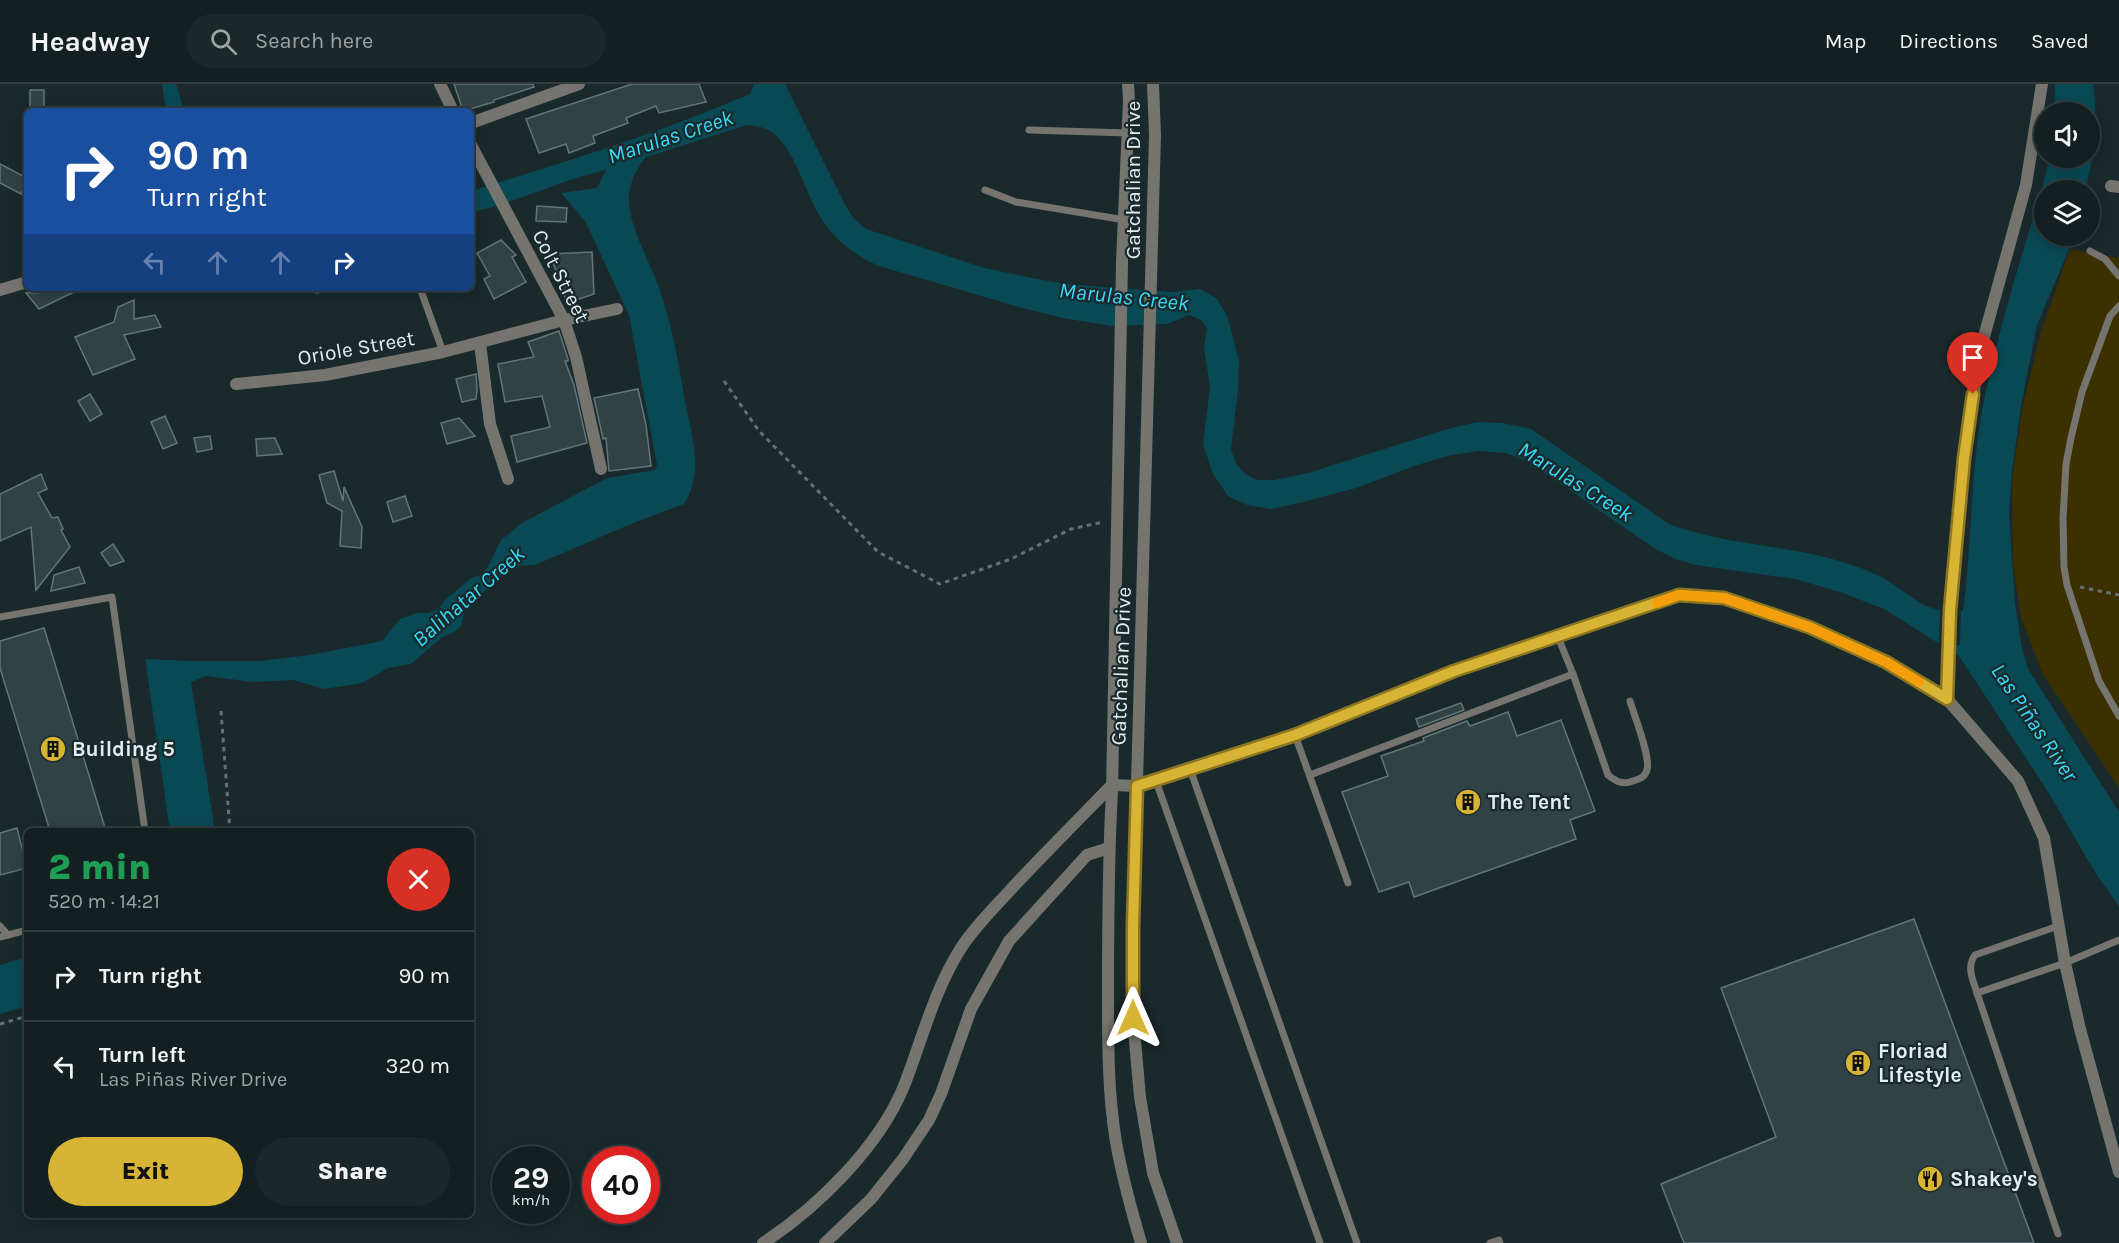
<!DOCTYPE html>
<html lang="en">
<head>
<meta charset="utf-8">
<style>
	body { margin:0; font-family:Karla,sans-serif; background:#1c272a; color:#f1f3f6; height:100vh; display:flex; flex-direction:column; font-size:22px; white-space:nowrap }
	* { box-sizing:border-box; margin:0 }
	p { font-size:20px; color:#9da2a5 }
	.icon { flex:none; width:33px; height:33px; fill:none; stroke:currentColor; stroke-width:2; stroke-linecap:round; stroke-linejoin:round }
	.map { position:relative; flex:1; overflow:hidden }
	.drawer { position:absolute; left:24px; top:744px; width:450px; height:390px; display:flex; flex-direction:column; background:#131f21; border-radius:9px; box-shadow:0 3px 15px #0003,0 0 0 2px #323d3f }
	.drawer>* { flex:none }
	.banner { position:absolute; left:24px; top:24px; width:450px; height:183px; border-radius:9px; box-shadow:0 3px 15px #0003,0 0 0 2px #323d3f; background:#1a4fa0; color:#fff; overflow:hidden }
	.controls { position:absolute; left:2034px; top:18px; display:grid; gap:12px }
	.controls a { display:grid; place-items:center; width:66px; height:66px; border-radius:50%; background:#131f21; box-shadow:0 3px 15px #0003,0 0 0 2px #323d3f; font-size:30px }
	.speed { position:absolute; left:492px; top:1062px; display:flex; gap:12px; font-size:30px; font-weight:700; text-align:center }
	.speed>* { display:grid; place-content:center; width:78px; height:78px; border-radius:50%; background:#131f21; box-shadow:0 3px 15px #0003,0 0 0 2px #323d3f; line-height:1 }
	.speed small { font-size:15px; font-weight:400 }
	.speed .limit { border:9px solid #d22; background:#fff; color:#111 }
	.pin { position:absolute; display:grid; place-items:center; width:51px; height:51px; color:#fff; margin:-62px -26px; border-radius:50% 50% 50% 0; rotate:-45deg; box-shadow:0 0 6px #0007 }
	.pin .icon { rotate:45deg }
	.me { position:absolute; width:66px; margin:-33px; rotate:0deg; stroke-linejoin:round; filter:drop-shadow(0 0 4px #0008) }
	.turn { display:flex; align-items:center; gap:21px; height:126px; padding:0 24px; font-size:27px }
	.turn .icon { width:78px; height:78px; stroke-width:2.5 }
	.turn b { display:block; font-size:42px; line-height:51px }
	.lanes { display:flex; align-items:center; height:57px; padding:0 24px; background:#0003; justify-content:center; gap:30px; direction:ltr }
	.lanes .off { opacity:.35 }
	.round { display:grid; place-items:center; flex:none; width:63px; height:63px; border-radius:32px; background:#1c272a }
	.summary { display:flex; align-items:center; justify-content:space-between; height:102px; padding:0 24px }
	h1 { font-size:36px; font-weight:800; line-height:45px; color:#1e9e55 }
	.primary-button { display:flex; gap:12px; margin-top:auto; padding:12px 24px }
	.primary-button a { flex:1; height:69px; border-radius:36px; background:#d8b434; color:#111; font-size:24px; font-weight:800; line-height:69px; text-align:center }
	.primary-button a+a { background:#1c272a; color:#f1f3f6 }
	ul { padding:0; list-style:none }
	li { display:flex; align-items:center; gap:18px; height:90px; padding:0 24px; border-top:2px solid #323d3f }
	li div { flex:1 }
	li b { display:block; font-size:22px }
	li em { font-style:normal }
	header { display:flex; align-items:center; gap:36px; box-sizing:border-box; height:84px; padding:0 30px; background:#131f21; border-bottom:2px solid #323d3f }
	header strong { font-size:28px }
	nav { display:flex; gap:33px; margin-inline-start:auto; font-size:21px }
	.search { width:420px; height:54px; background:#1c272a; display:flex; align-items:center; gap:15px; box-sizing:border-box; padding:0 21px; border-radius:33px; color:#9da2a5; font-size:22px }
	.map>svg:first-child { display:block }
	.green { fill:#3c2f00 }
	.water { fill:#094954 }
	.pier { fill:#19292c }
	.building { fill:#314245; stroke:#627579; stroke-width:1.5 }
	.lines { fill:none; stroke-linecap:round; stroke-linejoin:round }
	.path { stroke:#637174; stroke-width:3; stroke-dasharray:4.5 4.5; stroke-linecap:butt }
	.service { stroke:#76746e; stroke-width:7 }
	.minor { stroke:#76746e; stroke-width:12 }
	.tertiary { stroke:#76746e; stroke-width:12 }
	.route-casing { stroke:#8c7522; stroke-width:15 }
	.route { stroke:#d8b434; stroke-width:10 }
	.slow { stroke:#f59e0b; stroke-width:10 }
	.labels { text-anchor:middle; stroke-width:4.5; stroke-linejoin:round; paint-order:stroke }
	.street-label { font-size:21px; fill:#e3eef0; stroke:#19292c }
	.poi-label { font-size:21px; font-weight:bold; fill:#e3eef0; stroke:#19292c; text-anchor:start }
	.water-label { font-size:22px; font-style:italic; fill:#37dbf7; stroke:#19292c }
</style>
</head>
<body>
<header>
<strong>Headway</strong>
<div class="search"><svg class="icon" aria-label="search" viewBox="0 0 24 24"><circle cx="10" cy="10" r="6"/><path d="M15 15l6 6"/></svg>Search here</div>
<nav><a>Map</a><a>Directions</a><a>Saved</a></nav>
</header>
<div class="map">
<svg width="2119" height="1159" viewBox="0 0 2119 1159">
	<rect width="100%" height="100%" fill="#19292c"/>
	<path class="green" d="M2070,165L2119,174V704L2042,589L2021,533L2013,481L2012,395L2023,320L2041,248Z"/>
	<g class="water">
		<path d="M162,0H176L184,27H166Z"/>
		<path d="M754,0H785L845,121L854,135L866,145L981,183L1017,191L1059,199L1103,203L1172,208L1200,205L1216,214L1227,231L1239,277L1238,306L1231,365L1236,380L1245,390L1257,396H1274L1308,389L1451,344L1478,338L1503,339L1531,345L1669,440C1735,465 1810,460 1875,490C1897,499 1916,522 1940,526C1947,527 1955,526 1963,527C1972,461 1970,394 1982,327C1997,247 2023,170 2045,93L2049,74H2090V28H2054L2055,0H2093C2098,37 2095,71 2085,106H2044V152H2073L2069,165L2037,241L2022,316L2012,387L2009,430L2015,519L2022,564L2028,585L2119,728V822L2096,790L2045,703L1959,572L1884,525L1840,508L1795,495L1696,481L1675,475L1654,464L1529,378L1506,369L1479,367L1451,371L1414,382L1356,404L1303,418L1271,425L1247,421L1228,412L1213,390L1203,360L1210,303L1204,263L1207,245L1201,236L1189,231L1167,240L1111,242L1063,234L1022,224L879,182C856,172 837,158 823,137C805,111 798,70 773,49C766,43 756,42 747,41L646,73C635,86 628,102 629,119C632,151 652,180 661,210C673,245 679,281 685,317C690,342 698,369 694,394C692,404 689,412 684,420L638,437L535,481L517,482L507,487L470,520L464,529L461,542L454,548L442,553L411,580L388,584L362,599L324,605L293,596L253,598L206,592L191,598L215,747H170L145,575L193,577H260L310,571L382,557L400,535L417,529H429L439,524L445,516L470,495L480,491L487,484L501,456L522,439L607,394L655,386L657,381L629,231L585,137L561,109L597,104L606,86C560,96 517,119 471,128V107C565,78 660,49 750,10Z"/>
		<path d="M27,873V922L0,930V881Z"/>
	</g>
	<path class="pier" d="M1940,525L1961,526L1960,561H1939Z"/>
	<g class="building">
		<path d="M454,0H533L534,3L494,16V18L463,27Z"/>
		<path d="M632,0H699L706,18L659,29L656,22L626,34L628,39L593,52L595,59L569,69L566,60L539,69L526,35Z"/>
		<rect x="30" y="6" width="14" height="21"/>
		<path d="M0,80L27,94L21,110L0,99Z"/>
		<path d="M537,122L567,124L566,138L536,137Z"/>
		<path d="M501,156L516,171L512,173L526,198L494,215L484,195L490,192L477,169Z"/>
		<path d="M592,168L594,210L567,219L550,170Z"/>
		<path d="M76,207L39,225L26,209Z"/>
		<path d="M134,216V235L155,231L161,243L124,251L135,275L93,291L75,253L114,238L118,223Z"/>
		<path d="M559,247L568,275V277H565L574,301L587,359L517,378L511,352L550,343L542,312L505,318L498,280L534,273L528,258Z"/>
		<path d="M476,290L477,305L476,315L462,318L456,295Z"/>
		<path d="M638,305L646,341L651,382L609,387L606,354L603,355L594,314Z"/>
		<path d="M90,310L102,330L90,337L78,317Z"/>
		<path d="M165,332L177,359L163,365L151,338Z"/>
		<path d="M459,334L475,352L447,360L441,339Z"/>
		<path d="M210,352L212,365L197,368L194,354Z"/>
		<path d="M275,354L282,370L257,372L256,355Z"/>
		<path d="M334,387L343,417L344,403L362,443L361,464L340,462L342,427L327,419L319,391Z"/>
		<path d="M41,390L47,405L38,409L52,434L58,433L63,445L61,446L70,463L36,506L31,443L0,457V410Z"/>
		<path d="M405,412L412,432L393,438L387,418Z"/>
		<path d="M113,460L124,477L110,482L101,469Z"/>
		<path d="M79,483L85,499L51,507L54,491Z"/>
		<path d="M44,544L106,747H50L0,584V557Z"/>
		<path d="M1461,619L1464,626L1419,643L1416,635Z"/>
		<path d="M1508,628L1517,652L1561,636L1595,727L1570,736L1576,755L1414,813L1409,798L1379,808L1342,708L1388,692L1381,672L1424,657L1423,654L1467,637L1470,642Z"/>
		<path d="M17,744L27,784L0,791V749Z"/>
		<path d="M1914,835L2034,1159H1684L1661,1100L1776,1053L1721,904Z"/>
	</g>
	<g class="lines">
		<g class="path">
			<path d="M724,297L759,347L878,468L940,500L1011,475L1071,445L1103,438"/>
			<path d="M2080,503L2119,511"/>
			<path d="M221,627L230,747"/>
			<path d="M0,940L27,932"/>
		</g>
		<g class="service">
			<path d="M1029,46L1128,49"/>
			<path d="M985,106L1016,118L1125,136"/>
			<path d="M2090,167L2105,175L2119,192"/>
			<path d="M313,204L317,206L326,204"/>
			<path d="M420,204L443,268"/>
			<path d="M2119,222L2110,232L2082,308L2071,354L2066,380L2063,435L2064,483L2067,501L2099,597L2119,632"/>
			<path d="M0,533L112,513L145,747"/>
			<path d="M1573,590L1608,691C1617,698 1622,701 1633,697C1640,695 1645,693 1647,686C1651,673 1634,631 1630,617"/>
			<path d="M1295,651L1348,799"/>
			<path d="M1190,685L1357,1159"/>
			<path d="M1310,691L1573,590L1558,553"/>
			<path d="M1156,697L1320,1159"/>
			<path d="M0,842L8,851"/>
			<path d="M0,853L27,846"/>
			<path d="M1977,909L2065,879L2119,856"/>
			<path d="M2058,1150L1977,909C1973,896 1966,883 1975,871L2058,842"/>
			<path d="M1490,1159L1499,1156L1500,1159"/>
		</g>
		<g class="minor">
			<path d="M440,0L453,27"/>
			<path d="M471,39L579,0"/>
			<path d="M471,61L564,236L576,273L601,385"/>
			<path d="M2111,102L2119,103"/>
			<path d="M0,206L27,198"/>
			<path d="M480,259L490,340L508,395"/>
			<path d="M236,300L325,291L443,268L564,236L617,225"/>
		</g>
		<g class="tertiary">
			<path d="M1128,0L1129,17L1122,179L1112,708C1108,776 1108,844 1108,912C1108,961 1108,1010 1116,1058C1122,1092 1131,1125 1141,1159"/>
			<path d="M1153,0L1155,51L1133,842V934L1140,1013L1153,1089L1177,1159"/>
			<path d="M1947,615L1950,526L1964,374L1980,267L2026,101L2042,0"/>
			<path d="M763,1159C818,1123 879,1063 904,1002C922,956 934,906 961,864C976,841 996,822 1014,802C1046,768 1079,735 1112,701L1137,702L1295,651L1454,587L1679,511L1724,514L1809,543L1886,578L1947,615L2018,697L2044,754L2065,879L2080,945L2119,1088"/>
			<path d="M825,1159L871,1115L903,1075L929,1036L941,1010L971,925L1009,857L1087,771L1109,764"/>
		</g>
	</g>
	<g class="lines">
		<g class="route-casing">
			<path id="route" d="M1133,934V842L1137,702L1295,651L1454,587L1679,511L1724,514L1809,543L1886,578L1947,615L1950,526L1964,374L1973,310"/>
		</g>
		<use href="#route" class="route"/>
		<path class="slow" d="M1657,519L1679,511L1724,514L1809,543L1886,578L1919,598"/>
	</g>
	<defs>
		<g id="building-disc" transform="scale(1.35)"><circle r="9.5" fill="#d8b434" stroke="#19292c"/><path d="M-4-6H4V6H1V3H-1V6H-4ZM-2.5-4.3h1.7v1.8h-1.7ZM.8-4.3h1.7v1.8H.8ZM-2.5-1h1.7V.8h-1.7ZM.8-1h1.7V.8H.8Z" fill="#111"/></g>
		<g id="restaurant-disc" transform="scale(1.35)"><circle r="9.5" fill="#d8b434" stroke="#19292c"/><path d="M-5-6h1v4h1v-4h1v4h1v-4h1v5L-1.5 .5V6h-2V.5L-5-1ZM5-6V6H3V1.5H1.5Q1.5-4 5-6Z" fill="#111"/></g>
	</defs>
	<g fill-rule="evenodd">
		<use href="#building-disc" x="53" y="665"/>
		<use href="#building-disc" x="1468" y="718"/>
		<use href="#building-disc" x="1858" y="979"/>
		<use href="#restaurant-disc" x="1930" y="1095"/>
	</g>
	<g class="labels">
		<g class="street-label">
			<text transform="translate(1133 96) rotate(-90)" y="7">Gatchalian Drive</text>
			<text transform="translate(561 192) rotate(63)" y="7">Colt Street</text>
			<text transform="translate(356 264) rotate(-10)" y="7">Oriole Street</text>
			<text transform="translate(1121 582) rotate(-88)" y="7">Gatchalian Drive</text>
		</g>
		<g class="poi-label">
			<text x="72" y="672">Building 5</text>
			<text x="1488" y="725">The Tent</text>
			<text x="1878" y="974">Floriad<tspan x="1878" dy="24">Lifestyle</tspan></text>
			<text x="1950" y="1102">Shakey's</text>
		</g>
		<g class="water-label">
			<text transform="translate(670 52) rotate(-18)" y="8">Marulas Creek</text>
			<text transform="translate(1124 212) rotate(6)" y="8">Marulas Creek</text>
			<text transform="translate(1576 397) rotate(32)" y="8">Marulas Creek</text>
			<text transform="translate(468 512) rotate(-41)" y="8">Balihatar Creek</text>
			<text transform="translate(2035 638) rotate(56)" y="8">Las Piñas River</text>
		</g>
	</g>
</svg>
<div class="controls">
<a><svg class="icon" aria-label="sound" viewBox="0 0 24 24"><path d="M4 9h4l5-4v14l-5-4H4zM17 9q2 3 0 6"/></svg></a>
<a><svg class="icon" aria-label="layers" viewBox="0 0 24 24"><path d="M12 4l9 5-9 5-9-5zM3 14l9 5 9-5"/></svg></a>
</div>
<div class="speed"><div>29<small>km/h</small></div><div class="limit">40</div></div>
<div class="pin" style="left:1973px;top:310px;background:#d93025"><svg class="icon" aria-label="arrive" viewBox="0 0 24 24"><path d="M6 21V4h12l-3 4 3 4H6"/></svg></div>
<svg class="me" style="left:1133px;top:934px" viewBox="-20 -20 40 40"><path d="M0-17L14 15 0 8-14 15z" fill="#d8b434" stroke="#fff" stroke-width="4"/></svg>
<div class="banner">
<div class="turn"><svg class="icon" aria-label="right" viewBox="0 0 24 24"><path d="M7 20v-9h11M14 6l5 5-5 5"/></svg><div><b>90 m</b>Turn right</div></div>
<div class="lanes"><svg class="icon off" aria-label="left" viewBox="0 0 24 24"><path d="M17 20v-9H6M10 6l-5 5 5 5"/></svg><svg class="icon off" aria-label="ahead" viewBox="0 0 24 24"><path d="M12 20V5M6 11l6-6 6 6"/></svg><svg class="icon off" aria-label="ahead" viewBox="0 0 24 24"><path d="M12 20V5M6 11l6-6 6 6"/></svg><svg class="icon" aria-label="right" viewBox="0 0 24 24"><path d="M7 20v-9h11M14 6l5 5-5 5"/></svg></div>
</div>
<section class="drawer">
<div class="summary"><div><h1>2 min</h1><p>520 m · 14:21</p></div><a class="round" style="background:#d93025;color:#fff"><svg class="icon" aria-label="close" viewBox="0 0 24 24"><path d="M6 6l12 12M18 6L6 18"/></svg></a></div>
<ul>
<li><svg class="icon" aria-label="right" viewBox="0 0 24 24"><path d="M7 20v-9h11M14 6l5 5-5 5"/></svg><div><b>Turn right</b></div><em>90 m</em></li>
<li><svg class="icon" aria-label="left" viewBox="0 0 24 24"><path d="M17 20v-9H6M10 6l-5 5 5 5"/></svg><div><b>Turn left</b><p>Las Piñas River Drive</p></div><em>320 m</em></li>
</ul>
<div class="primary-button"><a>Exit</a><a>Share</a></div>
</section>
</div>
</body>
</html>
